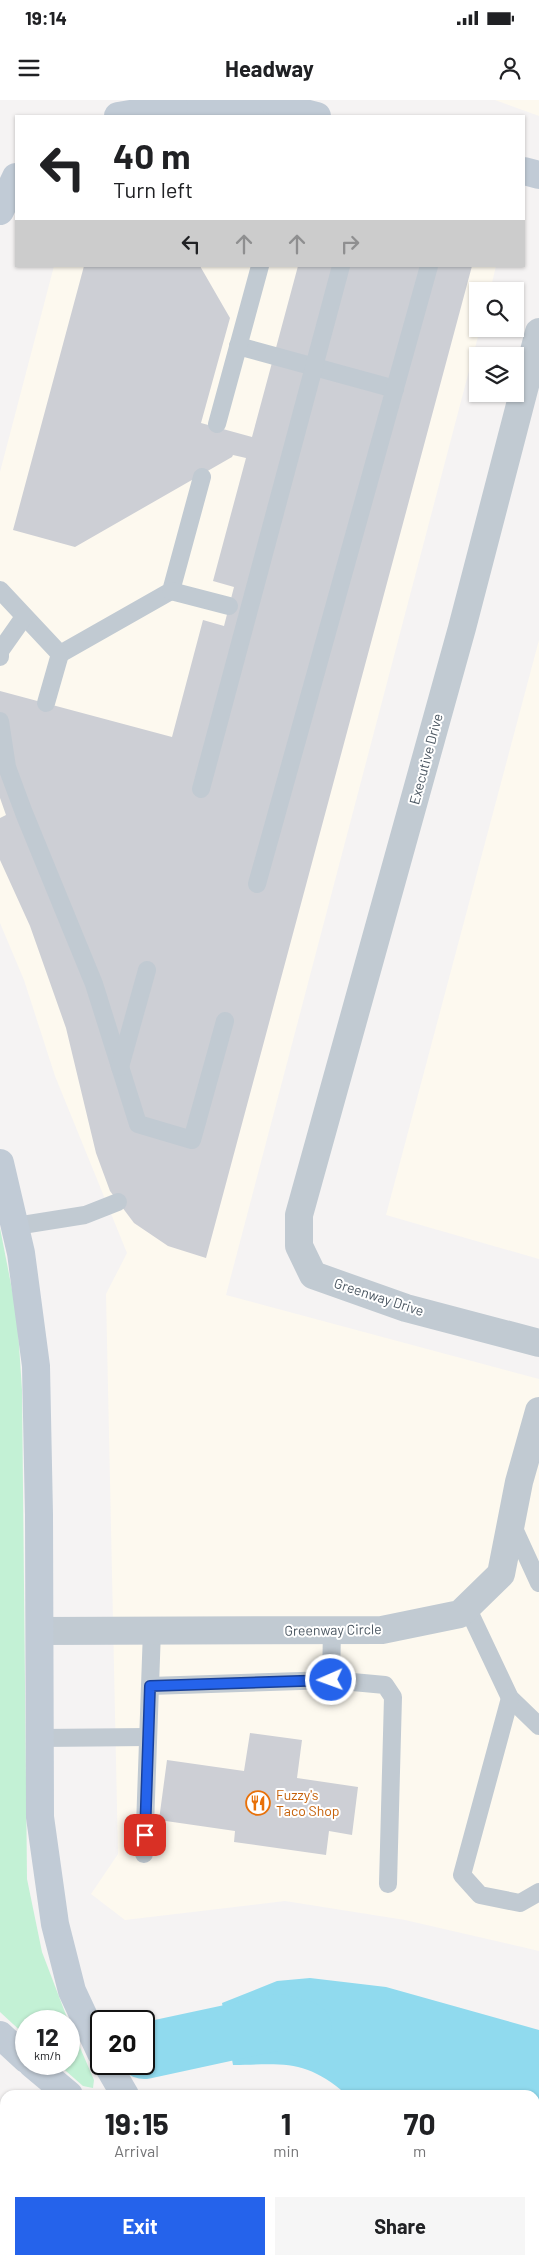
<!DOCTYPE html>
<html lang="en">
<head>
<meta charset="utf-8">
<style>
	body { margin:0; font-family:Barlow,sans-serif; background:#f6f6f6; color:#202124; height:100vh; display:flex; flex-direction:column; font-size:19px; white-space:nowrap }
	* { box-sizing:border-box; margin:0 }
	p { font-size:16px; color:#757577 }
	.icon { flex:none; width:28px; height:28px; fill:none; stroke:currentColor; stroke-width:2; stroke-linecap:round; stroke-linejoin:round }
	.map { position:relative; flex:1; overflow:hidden }
	.side { position:absolute; left:0px; top:1990px; width:540px; height:175px; display:flex; flex-direction:column; background:#fff; border-radius:15px 15px 0 0; box-shadow:0 1px 4px #0004 }
	.side>* { flex:none }
	.hud { position:absolute; left:15px; top:15px; width:510px; height:152px; border-radius:0px; box-shadow:0 1px 4px #0004; background:#fff; color:#202124; overflow:hidden }
	.buttons { position:absolute; left:469px; top:182px; display:grid; gap:10px }
	.buttons a { display:grid; place-items:center; width:55px; height:55px; border-radius:0px; background:#fff; box-shadow:0 1px 4px #0004; font-size:25px }
	.speed { position:absolute; left:15px; top:1910px; display:flex; gap:10px; font-size:25px; font-weight:700; text-align:center }
	.speed>* { display:grid; place-content:center; width:65px; height:65px; border-radius:50%; background:#fff; box-shadow:0 1px 4px #0004; line-height:1 }
	.speed small { font-size:12px; font-weight:400 }
	.speed .limit { border:2px solid #111; border-radius:8px; background:#fff; color:#111 }
	.pin { position:absolute; display:grid; place-items:center; width:42px; height:42px; color:#fff; margin:-21px; border-radius:10px; box-shadow:0 2px 8px #0006 }
	.me { position:absolute; width:55px; margin:-28px; rotate:268deg; stroke-linejoin:round; filter:drop-shadow(0 0 4px #0008) }
	.turn { display:flex; align-items:center; gap:18px; height:105px; padding:0 15px; font-size:22px }
	.turn .icon { width:65px; height:65px; stroke-width:2.5 }
	.turn b { display:block; font-size:35px; line-height:42px }
	.lanes { display:flex; align-items:center; height:48px; padding:0 15px; background:#0003; justify-content:center; gap:25px; direction:ltr }
	.lanes .off { opacity:.35 }
	.eta { display:flex; justify-content:space-evenly; align-items:center; height:85px; text-align:center }
	.eta b { font-size:30px; font-weight:700; line-height:35px }
	.primary-button { display:flex; gap:10px; margin-top:auto; padding:10px 15px }
	.primary-button a { flex:1; height:58px; border-radius:0px; background:#2563eb; color:#fff; font-size:20px; font-weight:700; line-height:58px; text-align:center }
	.primary-button a+a { background:#f6f6f6; color:#202124 }
	.status { display:flex; justify-content:space-between; align-items:center; height:35px; padding:0 25px; background:#fff; direction:ltr }
	.status svg { height:14px; fill:currentColor }
	header { display:flex; justify-content:space-between; align-items:center; height:65px; padding:0 15px; background:#fff; font-size:22px; font-weight:700 }
	.map>svg:first-child { display:block }
	.commercial { fill:#fdf9ef }
	.green { fill:#c3f1d5 }
	.water { fill:#90daee }
	.lines { fill:none; stroke-linecap:round; stroke-linejoin:round }
	.river { stroke:#90daee; stroke-width:56 }
	.building { fill:#cdcfd5 }
	.lane { stroke:#c1cad2; stroke-width:18 }
	.street { stroke:#c1cad2; stroke-width:28 }
	.secondary { stroke:#c1cbd6; stroke-width:28 }
	.route-casing { stroke:#184099; stroke-width:12 }
	.route { stroke:#2563eb; stroke-width:9 }
	.labels { text-anchor:middle; stroke-width:4; stroke-linejoin:round; paint-order:stroke }
	.street-label { font-size:14px; fill:#4a5661; stroke:#fff }
	.food-label { font-size:14px; fill:#c56008; stroke:#fff; text-anchor:start }
</style>
</head>
<body>
<div class="status"><b>19:14</b><svg viewBox="0 0 49 12"><path d="M0 12V9h3v3zM5 12V6h3v6zM10 12V3h3v9zM15 12V0h3v12zM26 1h20v11H26zM47 4h2v5h-2z"/></svg></div>
<header><svg class="icon" aria-label="menu" viewBox="0 0 24 24"><path d="M4 6h16M4 12h16M4 18h16"/></svg>Headway<svg class="icon" aria-label="person" viewBox="0 0 24 24"><circle cx="12" cy="8" r="4"/><path d="M4 21q1-7 8-7t8 7"/></svg></header>
<div class="map">
<svg width="539" height="2165" viewBox="0 0 539 2165">
	<rect width="100%" height="100%" fill="#f5f3f3"/>
	<g class="commercial">
		<path d="M495,0H539V16Z"/>
		<path d="M54,166H496L490,191H478V229H480L226,1195L539,1279V1851L405,1820L285,1801L125,1820L91,1794L118,1754L106,1194L127,1153L55,976L24,880L0,823V372Z"/>
		<path d="M539,540V1159L386,1115Z"/>
	</g>
	<path class="green" d="M0,1128L17,1215L22,1290L27,1779L42,1852L66,1915L94,1980L93,1988L83,1986L58,1964H69V1921H26V1936L0,1912Z"/>
	<path class="water" d="M310,1878L386,1887L539,1930V2165H503L499,2160H535V1995H347C306,1959 285,1964 233,1965L222,1903L277,1881Z"/>
	<g class="lines">
		<path class="river" d="M144,1951L279,1922L304,1929"/>
	</g>
	<g class="building">
		<path d="M84,166H200L230,218L201,323L252,337L298,166H472L206,1158L168,1146L134,1123L110,1091L96,1053L66,928L30,826L0,760V718L6,715L0,698V591L172,637L203,520L224,526L234,487L213,481L246,358L233,355L232,357L75,447L13,430Z"/>
		<path d="M250,1633L302,1640L297,1678L358,1687L352,1735L329,1731L326,1755L234,1742L235,1731L159,1720L167,1660L244,1671Z"/>
	</g>
	<g class="lines">
		<g class="lane">
			<path d="M238,246L395,289"/>
			<path d="M217,324L260,166"/>
			<path d="M0,490L60,554L171,491L202,377"/>
			<path d="M171,491L229,506"/>
			<path d="M0,557V551L24,517"/>
			<path d="M46,603L60,554"/>
			<path d="M0,621L7,667L24,713L94,884L138,1024L192,1040L225,921"/>
			<path d="M201,689L341,166"/>
			<path d="M257,784L429,166"/>
			<path d="M120,967L147,870"/>
			<path d="M16,1126L85,1115L118,1102"/>
			<path d="M511,1422L539,1483"/>
			<path d="M467,1507L510,1598L539,1626"/>
			<path d="M152,1530L150,1586L331,1580"/>
			<path d="M332,1530L331,1580L385,1585L393,1597L388,1784"/>
			<path d="M510,1598L462,1775L480,1795L520,1803L539,1792"/>
			<path d="M40,1638L148,1637"/>
			<path d="M144,1754L150,1586"/>
		</g>
		<g class="street">
			<path d="M539,232L462,528L299,1115V1146L313,1175L406,1208L539,1243"/>
			<path d="M40,1531L382,1530L460,1514L501,1474L519,1382L539,1311"/>
		</g>
		<g class="secondary">
			<path d="M152,0L174,7L288,9"/>
			<path d="M272,0L288,9L317,16"/>
			<path d="M118,16L174,7"/>
			<path d="M524,71L539,75"/>
			<path d="M0,111L16,77"/>
			<path d="M0,1063L21,1153L36,1266L39,1415L40,1717L55,1824L72,1891L101,1953"/>
			<path d="M0,1935L26,1959"/>
			<path d="M32,1964L69,1995"/>
			<path d="M107,1964L125,1995"/>
			<path d="M261,2160L267,2165"/>
		</g>
	</g>
	<g class="lines">
		<g class="route-casing">
			<path id="route" d="M145,1735L150,1586L331,1580"/>
		</g>
		<use href="#route" class="route"/>
	</g>
	<defs>
		<g id="restaurant-ring" transform="scale(1.25)"><circle r="9.5" fill="#fff" stroke="#e8710a" stroke-width="1.5"/><path d="M-5-6h1v4h1v-4h1v4h1v-4h1v5L-1.5 .5V6h-2V.5L-5-1ZM5-6V6H3V1.5H1.5Q1.5-4 5-6Z" fill="#e8710a"/></g>
	</defs>
	<g fill-rule="evenodd">
		<use href="#restaurant-ring" x="258" y="1703"/>
	</g>
	<g class="labels">
		<g class="street-label">
			<text transform="translate(426 659) rotate(-75)" y="5">Executive Drive</text>
			<text transform="translate(379 1197) rotate(18)" y="5">Greenway Drive</text>
			<text transform="translate(333 1530) rotate(-1)" y="5">Greenway Circle</text>
		</g>
		<g class="food-label">
			<text x="276" y="1700">Fuzzy's<tspan x="276" dy="16">Taco Shop</tspan></text>
		</g>
	</g>
</svg>
<div class="buttons">
<a><svg class="icon" aria-label="search" viewBox="0 0 24 24"><circle cx="10" cy="10" r="6"/><path d="M15 15l6 6"/></svg></a>
<a><svg class="icon" aria-label="layers" viewBox="0 0 24 24"><path d="M12 4l9 5-9 5-9-5zM3 14l9 5 9-5"/></svg></a>
</div>
<div class="speed"><div>12<small>km/h</small></div><div class="limit">20</div></div>
<div class="pin" style="left:145px;top:1735px;background:#d93025"><svg class="icon" aria-label="arrive" viewBox="0 0 24 24"><path d="M6 21V4h12l-3 4 3 4H6"/></svg></div>
<svg class="me" style="left:331px;top:1580px" viewBox="-20 -20 40 40"><circle r="17" fill="#2563eb" stroke="#fff" stroke-width="3"/><path d="M0-11L8 9 0 5-8 9z" fill="#fff"/></svg>
<div class="hud">
<div class="turn"><svg class="icon" aria-label="left" viewBox="0 0 24 24"><path d="M17 20v-9H6M10 6l-5 5 5 5"/></svg><div><b>40 m</b>Turn left</div></div>
<div class="lanes"><svg class="icon" aria-label="left" viewBox="0 0 24 24"><path d="M17 20v-9H6M10 6l-5 5 5 5"/></svg><svg class="icon off" aria-label="ahead" viewBox="0 0 24 24"><path d="M12 20V5M6 11l6-6 6 6"/></svg><svg class="icon off" aria-label="ahead" viewBox="0 0 24 24"><path d="M12 20V5M6 11l6-6 6 6"/></svg><svg class="icon off" aria-label="right" viewBox="0 0 24 24"><path d="M7 20v-9h11M14 6l5 5-5 5"/></svg></div>
</div>
<section class="side">
<div class="eta">
<div><b>19:15</b><p>Arrival</p></div>
<div><b>1</b><p>min</p></div>
<div><b>70</b><p>m</p></div>
</div>
<div class="primary-button"><a>Exit</a><a>Share</a></div>
</section>
</div>
</body>
</html>
